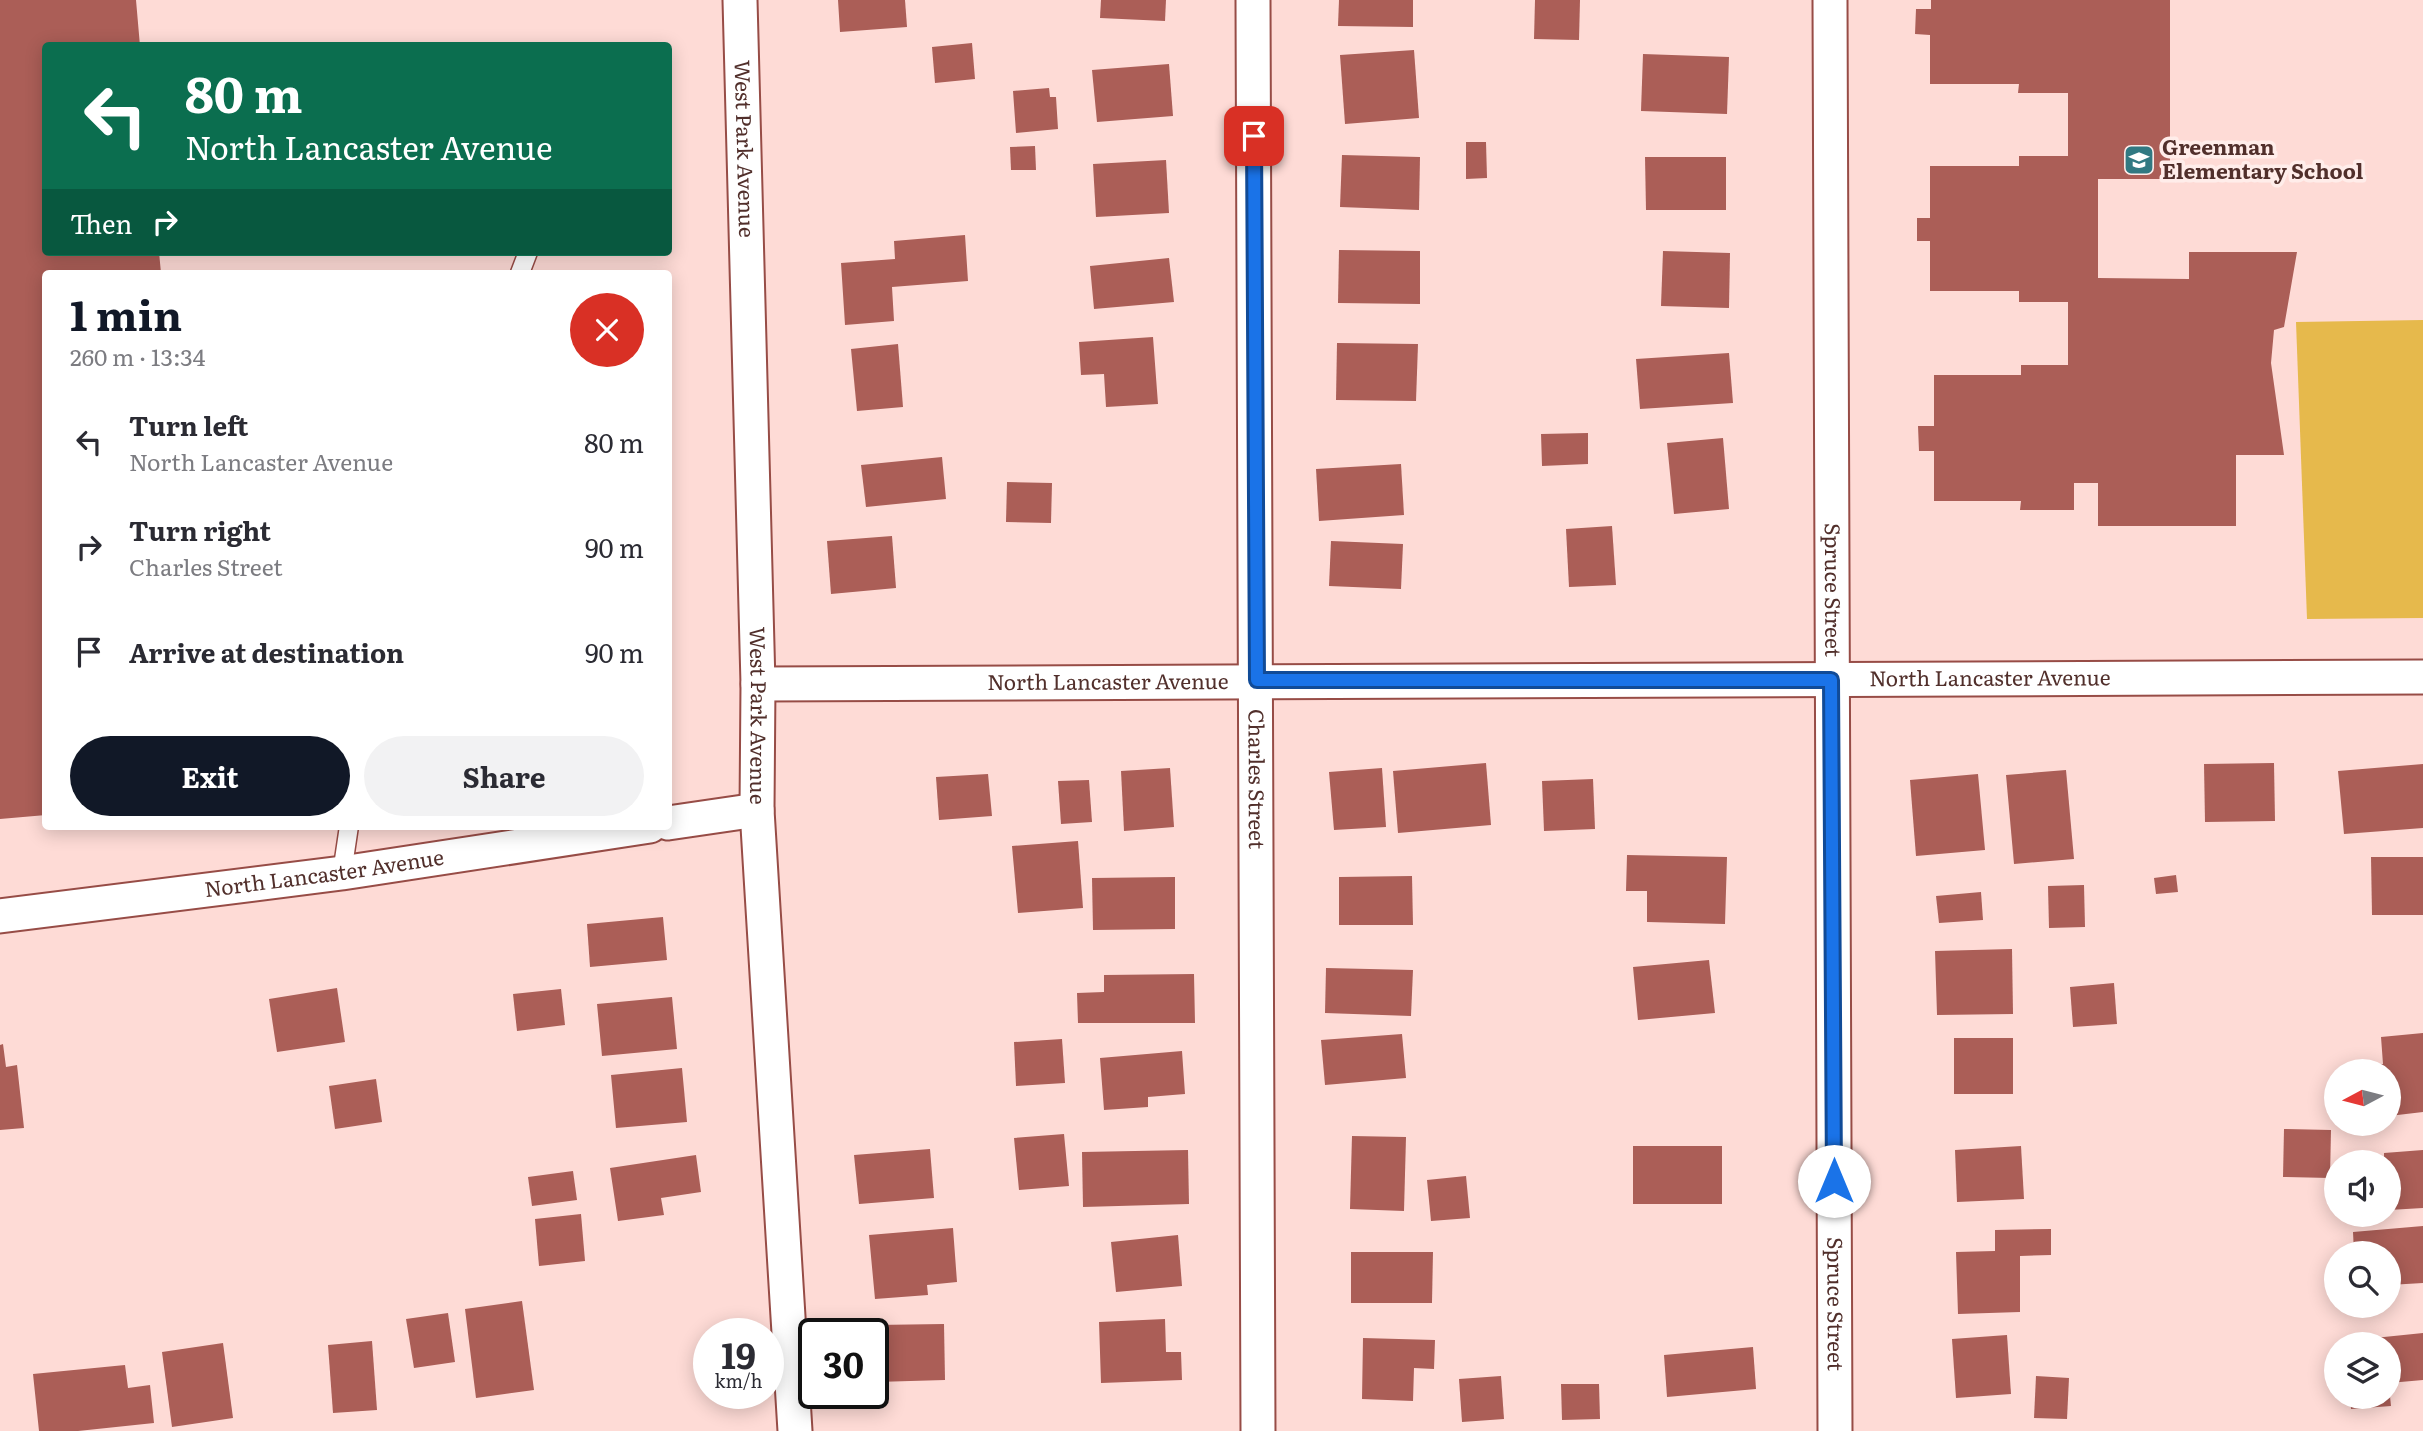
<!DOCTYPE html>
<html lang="en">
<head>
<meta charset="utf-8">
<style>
	body { margin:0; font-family:Literata,serif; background:#f2f2f3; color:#2b2b33; height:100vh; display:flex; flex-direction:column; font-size:26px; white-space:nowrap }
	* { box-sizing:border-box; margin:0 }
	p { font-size:23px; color:#7c7c81 }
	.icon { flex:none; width:38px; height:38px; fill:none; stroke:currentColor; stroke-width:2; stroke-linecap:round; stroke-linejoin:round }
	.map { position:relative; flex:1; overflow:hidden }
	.drawer { position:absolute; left:42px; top:270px; width:630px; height:560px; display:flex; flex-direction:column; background:#fff; border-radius:7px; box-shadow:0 4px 18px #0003 }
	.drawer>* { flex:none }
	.top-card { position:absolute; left:42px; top:42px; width:630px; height:214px; border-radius:7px; box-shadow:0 4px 18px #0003; background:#0b6e4f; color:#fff; overflow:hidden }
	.needle { width:46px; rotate:263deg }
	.buttons { position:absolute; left:2324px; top:1059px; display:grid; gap:14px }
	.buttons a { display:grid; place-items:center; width:77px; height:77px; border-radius:50%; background:#fff; box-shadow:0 4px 18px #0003; font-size:35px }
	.speed { position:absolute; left:693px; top:1318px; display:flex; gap:14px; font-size:35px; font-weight:700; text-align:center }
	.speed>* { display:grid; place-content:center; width:91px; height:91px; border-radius:50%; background:#fff; box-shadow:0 4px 18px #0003; line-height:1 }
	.speed small { font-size:18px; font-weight:400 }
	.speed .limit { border:4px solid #111; border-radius:10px; background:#fff; color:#111 }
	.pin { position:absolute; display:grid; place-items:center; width:60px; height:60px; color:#fff; margin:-30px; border-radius:14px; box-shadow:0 4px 10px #0006 }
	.me { position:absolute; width:77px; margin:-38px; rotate:0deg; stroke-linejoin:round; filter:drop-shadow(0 0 5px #0008) }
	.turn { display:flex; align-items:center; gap:24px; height:147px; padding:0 28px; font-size:32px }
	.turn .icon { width:91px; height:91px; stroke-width:2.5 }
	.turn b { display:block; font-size:49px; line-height:60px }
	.then { display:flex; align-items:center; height:66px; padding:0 28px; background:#0003; gap:14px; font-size:26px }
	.round { display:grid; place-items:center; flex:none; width:74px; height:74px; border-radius:37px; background:#f2f2f3 }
	.head { display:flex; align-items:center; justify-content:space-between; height:119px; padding:0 28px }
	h1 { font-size:42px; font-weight:700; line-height:52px; color:#111827 }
	.cta { display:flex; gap:14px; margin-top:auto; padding:14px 28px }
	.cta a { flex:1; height:80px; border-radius:42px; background:#111827; color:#fff; font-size:28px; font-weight:700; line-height:80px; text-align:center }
	.cta a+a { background:#f2f2f3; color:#2b2b33 }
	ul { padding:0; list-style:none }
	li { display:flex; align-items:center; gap:21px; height:105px; padding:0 28px }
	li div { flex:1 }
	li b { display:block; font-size:26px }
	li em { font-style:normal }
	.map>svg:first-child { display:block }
	.green { fill:#e6b94c }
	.building { fill:#ab5e57 }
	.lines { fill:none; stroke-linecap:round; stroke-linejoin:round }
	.service-casing { stroke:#974c46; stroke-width:21 }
	.minor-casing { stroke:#974c46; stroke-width:37 }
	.service { stroke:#fff; stroke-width:18 }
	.minor { stroke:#fff; stroke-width:33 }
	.route-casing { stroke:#114b97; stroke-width:18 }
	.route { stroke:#1a73e8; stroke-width:12 }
	.labels { text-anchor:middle; stroke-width:7; stroke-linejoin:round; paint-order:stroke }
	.poi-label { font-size:21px; font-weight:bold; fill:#512f2b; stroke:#ffedea; text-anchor:start }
	.street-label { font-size:21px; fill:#512f2b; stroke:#ffedea }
</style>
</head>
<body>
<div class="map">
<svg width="2423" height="1431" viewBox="0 0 2423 1431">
	<rect width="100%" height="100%" fill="#fedbd6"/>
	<path class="green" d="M2423,320V618L2307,619L2296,322Z"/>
	<g class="building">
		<path d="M0,0H136L140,46H46V252H159L161,273H46V815L0,819Z"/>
		<path d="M838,0H905L907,27L840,32Z"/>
		<path d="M1101,0H1166L1165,21L1100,18Z"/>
		<path d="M1339,0H1413V27L1338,26Z"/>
		<path d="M1535,0H1580L1579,40L1534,39Z"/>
		<path d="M1931,0H2170V179H2098V278L2189,279V252H2297L2284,327L2274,330L2271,363L2284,455H2236V526H2098V483H2074V510H2020L2021,501H1934V451H1919L1918,426H1934V375H2021V365H2068V302H2019V291H1930V241H1917V218H1930V166H2019V156H2068V93H2018L2019,84H1930V35L1915,34L1916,9H1931Z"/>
		<path d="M972,43L975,79L935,83L932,47Z"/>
		<path d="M1414,50L1419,118L1345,124L1340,55Z"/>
		<path d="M1643,54L1729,57L1727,114L1641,111Z"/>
		<path d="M1169,64L1173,116L1097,122L1092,70Z"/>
		<path d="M1049,88L1050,97H1056L1058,129L1016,133L1013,91Z"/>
		<path d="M1466,142H1486L1487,178L1466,179Z"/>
		<path d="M1035,146L1036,170H1011L1010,147Z"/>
		<path d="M1342,155L1420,157L1419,210L1340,207Z"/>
		<path d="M1645,157H1726V210H1646Z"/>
		<path d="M1166,160L1169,213L1096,217L1093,164Z"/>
		<path d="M965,235L968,281L892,287L894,321L845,325L841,263L895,259L894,241Z"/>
		<path d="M1339,250L1420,251V304L1338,303Z"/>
		<path d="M1663,251L1730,253L1729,308L1661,306Z"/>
		<path d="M1169,258L1174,302L1094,309L1090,266Z"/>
		<path d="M1153,337L1158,404L1106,407L1104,374L1081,375L1079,342Z"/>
		<path d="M1337,343L1418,344L1416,401L1336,400Z"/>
		<path d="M898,344L903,407L857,411L851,349Z"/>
		<path d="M1729,353L1733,403L1640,409L1636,359Z"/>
		<path d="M1588,433V464L1542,466L1541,434Z"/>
		<path d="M1723,438L1729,509L1674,514L1667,443Z"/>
		<path d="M942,457L946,499L866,507L861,465Z"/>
		<path d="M1401,464L1404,515L1319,521L1316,469Z"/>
		<path d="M1007,482L1052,483L1051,523L1006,522Z"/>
		<path d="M1612,526L1616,585L1569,587L1566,529Z"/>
		<path d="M892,536L896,588L831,594L827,541Z"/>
		<path d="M1331,541L1403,544L1401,589L1329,586Z"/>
		<path d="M1486,763L1491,825L1398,833L1393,771Z"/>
		<path d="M2274,763L2275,821L2205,822L2204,764Z"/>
		<path d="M2423,764V828L2344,834L2338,771Z"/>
		<path d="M1170,768L1174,827L1124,831L1121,771Z"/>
		<path d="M1382,768L1386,827L1334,830L1329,772Z"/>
		<path d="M2066,770L2074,859L2014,864L2006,775Z"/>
		<path d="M988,774L992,816L939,820L936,777Z"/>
		<path d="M1978,774L1985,850L1916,856L1910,780Z"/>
		<path d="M1593,779L1595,829L1544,831L1542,781Z"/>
		<path d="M1089,780L1092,822L1061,824L1058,781Z"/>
		<path d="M1078,841L1083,908L1018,913L1012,846Z"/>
		<path d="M1627,855L1727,857L1725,924L1647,922V891H1626Z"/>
		<path d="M2371,857H2423V915H2372Z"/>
		<path d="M2176,875L2178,892L2156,894L2154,878Z"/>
		<path d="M1412,876L1413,925H1339V877Z"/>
		<path d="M1175,877V929L1093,930L1092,878Z"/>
		<path d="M2084,885L2085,927L2049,928L2048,886Z"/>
		<path d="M1981,892L1983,920L1939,923L1936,896Z"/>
		<path d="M663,917L667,960L590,967L587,924Z"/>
		<path d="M2012,949L2013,1014L1937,1015L1935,951Z"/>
		<path d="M1709,960L1715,1013L1638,1020L1633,967Z"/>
		<path d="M1326,968L1413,970L1411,1016L1325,1013Z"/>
		<path d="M1194,974L1195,1023H1078L1077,993L1104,992V975Z"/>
		<path d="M2114,983L2117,1024L2073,1027L2070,987Z"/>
		<path d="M337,988L345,1042L277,1052L269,999Z"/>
		<path d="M561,989L565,1025L517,1031L513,994Z"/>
		<path d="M672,997L677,1049L602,1056L597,1004Z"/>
		<path d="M2423,1033V1112L2389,1116V1071H2357L2356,1067L2383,1064L2381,1037Z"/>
		<path d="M1402,1034L1406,1078L1325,1085L1321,1040Z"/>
		<rect x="1954" y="1038" width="59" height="56"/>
		<path d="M1062,1039L1065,1083L1016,1086L1014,1042Z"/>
		<path d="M3,1044L6,1067L17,1065L24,1128L0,1130V1045Z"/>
		<path d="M1182,1051L1185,1094L1148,1097V1107L1104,1110L1100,1058Z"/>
		<path d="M682,1068L687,1122L616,1128L611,1075Z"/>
		<path d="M376,1079L382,1122L335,1129L329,1086Z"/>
		<path d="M2284,1129L2331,1130L2330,1178L2283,1177Z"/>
		<path d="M1064,1134L1069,1186L1019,1190L1014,1138Z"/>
		<path d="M1352,1136L1406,1137L1404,1211L1350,1209Z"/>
		<rect x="1633" y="1146" width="89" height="58"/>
		<path d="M2021,1146L2024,1199L1957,1202L1955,1150Z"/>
		<path d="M930,1149L934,1198L859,1204L854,1155Z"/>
		<path d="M1188,1150L1189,1204L1083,1207L1082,1152Z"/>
		<path d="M2423,1150V1208L2389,1210V1162H2384V1153Z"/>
		<path d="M696,1155L701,1192L661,1198L664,1215L618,1221L610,1168Z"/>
		<path d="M573,1171L577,1200L532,1206L528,1177Z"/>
		<path d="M1466,1176L1470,1218L1431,1221L1427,1180Z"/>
		<path d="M581,1214L585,1261L539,1266L535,1219Z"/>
		<path d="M2423,1226V1283L2389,1285V1253H2354L2353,1232Z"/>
		<path d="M953,1228L957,1282L927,1285L928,1295L875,1299L869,1235Z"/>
		<path d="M2051,1229V1255L2020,1256V1312L1958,1314L1956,1252L1995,1251V1230Z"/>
		<path d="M1178,1235L1182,1286L1116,1292L1111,1242Z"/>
		<path d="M1351,1252H1433L1432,1303H1351Z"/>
		<path d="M522,1301L534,1390L476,1398L465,1309Z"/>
		<path d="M448,1313L455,1362L414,1368L406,1319Z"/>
		<path d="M1165,1319L1166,1352H1181L1182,1380L1101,1383L1099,1322Z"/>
		<path d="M944,1324L945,1380L876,1382L875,1325Z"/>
		<path d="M2423,1333V1380L2389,1383V1344H2345V1341Z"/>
		<path d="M2007,1335L2011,1394L1956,1398L1952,1339Z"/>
		<path d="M1363,1338L1435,1340L1434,1369L1414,1368L1413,1401L1362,1399Z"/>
		<path d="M372,1341L377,1410L333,1413L328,1345Z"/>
		<path d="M223,1343L233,1418L172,1427L162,1352Z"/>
		<path d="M1753,1347L1756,1389L1667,1397L1664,1355Z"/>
		<path d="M125,1365L128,1388L150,1385L154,1423L78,1431H39L33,1374Z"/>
		<path d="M1501,1376L1504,1419L1462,1422L1459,1379Z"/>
		<path d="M2036,1376L2069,1378L2067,1419L2034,1418Z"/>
		<path d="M1561,1384H1599L1600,1419L1562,1420Z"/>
		<path d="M2350,1396H2390L2391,1406L2351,1409Z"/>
	</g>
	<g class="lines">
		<g class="service-casing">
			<g id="service">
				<path d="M520,273L528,252"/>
				<path d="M342,873L349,826"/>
			</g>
		</g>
		<g class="minor-casing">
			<g id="minor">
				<path id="s1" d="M740,0L758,684L757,810L795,1431"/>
				<path id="s2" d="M1253,0L1258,1431"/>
				<path id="s3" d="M1830,0L1835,1431"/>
				<path id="s4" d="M758,684L2423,677"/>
				<path d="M668,823L757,810"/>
				<path id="s5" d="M0,916L342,873L650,826"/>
			</g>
		</g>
		<use href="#service" class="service"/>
		<use href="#minor" class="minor"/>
	</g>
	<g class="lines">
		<g class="route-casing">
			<path id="route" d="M1254,136L1257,680H1831L1834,1181"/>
		</g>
		<use href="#route" class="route"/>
	</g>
	<defs>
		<g id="school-square" transform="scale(1.575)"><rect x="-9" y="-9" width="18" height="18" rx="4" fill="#317982" stroke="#ffedea"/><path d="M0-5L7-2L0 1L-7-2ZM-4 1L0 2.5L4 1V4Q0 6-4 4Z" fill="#fff"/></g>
	</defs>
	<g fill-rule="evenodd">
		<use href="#school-square" x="2139" y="160"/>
	</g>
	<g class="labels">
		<g class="poi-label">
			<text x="2162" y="155">Greenman<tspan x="2162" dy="24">Elementary School</tspan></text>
		</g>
		<g class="street-label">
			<text dy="7" stroke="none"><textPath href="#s1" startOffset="149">West Park Avenue</textPath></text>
			<text dy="7" stroke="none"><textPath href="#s3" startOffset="590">Spruce Street</textPath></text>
			<text dy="7" stroke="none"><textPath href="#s4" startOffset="1232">North Lancaster Avenue</textPath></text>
			<text dy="7" stroke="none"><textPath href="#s4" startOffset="350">North Lancaster Avenue</textPath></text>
			<text dy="7" stroke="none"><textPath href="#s1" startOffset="716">West Park Avenue</textPath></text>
			<text dy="7" stroke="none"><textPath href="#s2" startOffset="779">Charles Street</textPath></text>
			<text dy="7" stroke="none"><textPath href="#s5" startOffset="327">North Lancaster Avenue</textPath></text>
			<text dy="7" stroke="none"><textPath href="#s3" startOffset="1304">Spruce Street</textPath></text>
		</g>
	</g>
</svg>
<div class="buttons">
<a><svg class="needle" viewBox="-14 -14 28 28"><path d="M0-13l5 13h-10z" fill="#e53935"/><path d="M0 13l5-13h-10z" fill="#7c7c81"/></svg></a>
<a><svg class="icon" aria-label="sound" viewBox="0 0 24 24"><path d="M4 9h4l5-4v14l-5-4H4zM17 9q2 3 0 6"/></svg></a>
<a><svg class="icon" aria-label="search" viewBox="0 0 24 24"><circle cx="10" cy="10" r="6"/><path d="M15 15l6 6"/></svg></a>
<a><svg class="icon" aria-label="layers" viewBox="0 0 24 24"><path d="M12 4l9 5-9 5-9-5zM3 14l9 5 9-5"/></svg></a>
</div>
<div class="speed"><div>19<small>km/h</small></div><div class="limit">30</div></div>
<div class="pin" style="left:1254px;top:136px;background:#d93025"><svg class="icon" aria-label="arrive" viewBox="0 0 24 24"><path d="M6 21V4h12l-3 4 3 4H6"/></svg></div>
<svg class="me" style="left:1834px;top:1181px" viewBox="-20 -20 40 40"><circle r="19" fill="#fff"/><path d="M0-13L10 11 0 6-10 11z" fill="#1a73e8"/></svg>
<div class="top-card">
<div class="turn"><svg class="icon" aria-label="left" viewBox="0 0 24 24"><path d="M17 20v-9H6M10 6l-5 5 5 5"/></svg><div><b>80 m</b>North Lancaster Avenue</div></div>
<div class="then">Then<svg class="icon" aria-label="right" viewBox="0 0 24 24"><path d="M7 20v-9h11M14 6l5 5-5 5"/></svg></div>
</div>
<section class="drawer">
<div class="head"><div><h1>1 min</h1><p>260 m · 13:34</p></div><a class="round" style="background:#d93025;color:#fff"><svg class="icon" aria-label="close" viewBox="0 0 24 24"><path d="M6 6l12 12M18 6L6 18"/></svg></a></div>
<ul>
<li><svg class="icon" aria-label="left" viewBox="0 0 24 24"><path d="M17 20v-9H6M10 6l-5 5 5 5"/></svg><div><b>Turn left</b><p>North Lancaster Avenue</p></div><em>80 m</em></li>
<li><svg class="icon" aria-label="right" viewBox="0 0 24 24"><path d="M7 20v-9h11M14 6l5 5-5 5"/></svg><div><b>Turn right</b><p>Charles Street</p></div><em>90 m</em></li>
<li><svg class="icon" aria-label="arrive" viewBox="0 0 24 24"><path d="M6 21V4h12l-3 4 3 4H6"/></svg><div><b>Arrive at destination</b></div><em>90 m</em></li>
</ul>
<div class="cta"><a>Exit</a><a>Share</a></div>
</section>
</div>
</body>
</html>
